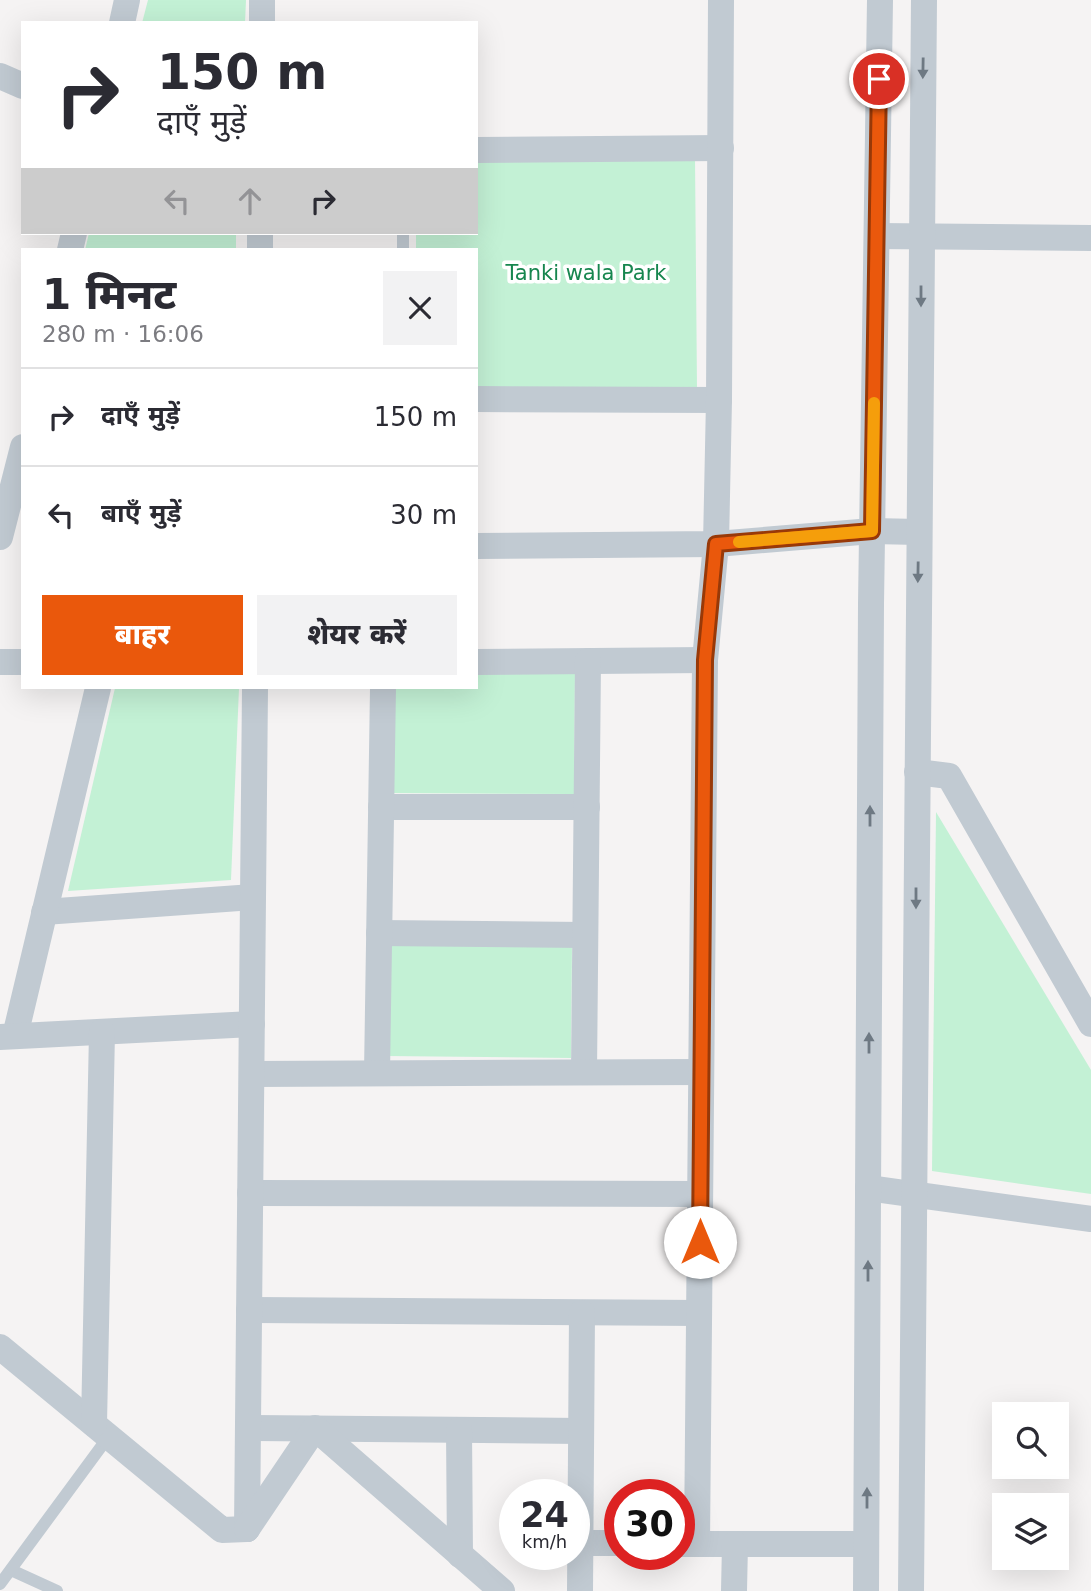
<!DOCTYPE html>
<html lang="hi">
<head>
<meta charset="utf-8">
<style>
	body { margin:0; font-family:"DejaVu Sans","Noto Sans Devanagari",sans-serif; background:#f2f2f3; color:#2b2b33; height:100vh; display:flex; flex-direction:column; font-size:26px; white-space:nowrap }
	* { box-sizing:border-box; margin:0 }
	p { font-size:23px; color:#7c7c81 }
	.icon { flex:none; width:38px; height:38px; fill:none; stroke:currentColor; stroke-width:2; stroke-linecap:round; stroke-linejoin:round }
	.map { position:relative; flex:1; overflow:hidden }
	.drawer { position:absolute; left:21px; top:248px; width:457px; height:441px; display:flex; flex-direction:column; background:#fff; border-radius:0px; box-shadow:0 7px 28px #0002 }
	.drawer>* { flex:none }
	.hud { position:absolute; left:21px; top:21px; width:457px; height:214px; border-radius:0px; box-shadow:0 7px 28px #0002; background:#fff; color:#2b2b33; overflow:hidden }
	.buttons { position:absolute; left:992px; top:1402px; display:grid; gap:14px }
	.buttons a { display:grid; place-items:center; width:77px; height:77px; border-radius:0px; background:#fff; box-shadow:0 7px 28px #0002; font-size:35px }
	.speed { position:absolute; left:499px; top:1479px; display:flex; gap:14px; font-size:35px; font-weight:700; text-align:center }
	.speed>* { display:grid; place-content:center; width:91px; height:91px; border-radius:50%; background:#fff; box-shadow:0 7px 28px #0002; line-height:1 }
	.speed small { font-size:18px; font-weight:400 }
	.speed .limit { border:10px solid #d22; background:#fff; color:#111 }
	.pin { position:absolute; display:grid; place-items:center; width:60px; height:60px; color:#fff; margin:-30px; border:4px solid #fff; border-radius:50%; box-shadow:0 2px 7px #0007 }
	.me { position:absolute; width:77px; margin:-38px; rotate:0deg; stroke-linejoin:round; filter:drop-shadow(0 0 5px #0008) }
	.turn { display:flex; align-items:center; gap:24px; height:147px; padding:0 21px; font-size:32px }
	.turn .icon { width:91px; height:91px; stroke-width:2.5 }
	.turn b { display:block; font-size:49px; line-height:60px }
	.lanes { display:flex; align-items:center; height:66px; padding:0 21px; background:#0003; justify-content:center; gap:35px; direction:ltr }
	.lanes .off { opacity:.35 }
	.round { display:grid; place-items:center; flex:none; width:74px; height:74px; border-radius:0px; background:#f2f2f3 }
	.overview { display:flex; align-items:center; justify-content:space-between; height:119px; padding:0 21px }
	h1 { font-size:42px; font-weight:800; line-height:52px }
	.cta { display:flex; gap:14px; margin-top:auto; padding:14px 21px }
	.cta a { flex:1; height:80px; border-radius:0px; background:#ea580c; color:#fff; font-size:28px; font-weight:800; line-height:80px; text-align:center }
	.cta a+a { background:#f2f2f3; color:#2b2b33 }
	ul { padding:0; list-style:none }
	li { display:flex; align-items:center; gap:21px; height:98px; padding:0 21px; border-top:2px solid #e1e1e2 }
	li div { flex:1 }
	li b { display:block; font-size:26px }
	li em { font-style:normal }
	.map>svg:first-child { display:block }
	.green { fill:#c3f1d5 }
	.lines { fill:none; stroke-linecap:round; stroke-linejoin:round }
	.service { stroke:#c1cad2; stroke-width:12 }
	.minor { stroke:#c1cad2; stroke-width:26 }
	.oneway { fill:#6e7983 }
	.route-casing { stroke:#983908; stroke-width:18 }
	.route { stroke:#ea580c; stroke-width:12 }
	.slow { stroke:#f59e0b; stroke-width:12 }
	.labels { text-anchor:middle; stroke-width:7; stroke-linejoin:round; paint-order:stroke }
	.park-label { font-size:21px; fill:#17864f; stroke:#fff }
</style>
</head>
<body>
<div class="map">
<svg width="1091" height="1591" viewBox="0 0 1091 1591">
	<rect width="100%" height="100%" fill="#f5f3f3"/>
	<g class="green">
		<path d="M148,0H246L245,23H142Z"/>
		<path d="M695,158L697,389L476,391V250H416V233H476V159Z"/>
		<path d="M89,233H236V250H85Z"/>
		<path d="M476,671L575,672L574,794L390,793L391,688H476Z"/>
		<path d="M115,688H239L231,880L68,891Z"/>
		<path d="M936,812L1091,1070V1194L932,1171Z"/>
		<path d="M387,942L572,944L571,1058L386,1056Z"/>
	</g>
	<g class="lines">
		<g class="service">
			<path d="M403,250V233"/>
			<path d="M11,1570L57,1591"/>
			<path d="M0,1584L109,1436"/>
		</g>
		<g class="minor">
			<path d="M122,23L127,0"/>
			<path d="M262,23V0"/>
			<path d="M0,76L23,86"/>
			<path d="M476,150L721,148"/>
			<path d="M877,236L1091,238"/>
			<path d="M70,250L74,233"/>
			<path d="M260,250V233"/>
			<path d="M476,399L719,400"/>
			<path d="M0,537L23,447"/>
			<path d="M476,546L716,544L872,531L919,532"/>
			<path d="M0,662H23"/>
			<path d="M476,662L705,660"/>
			<path d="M917,772L949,776L1091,1024"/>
			<path d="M381,807H587"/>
			<path d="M44,912L253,897"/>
			<path d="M379,933L585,935"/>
			<path d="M15,1036L98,688"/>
			<path d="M0,1037L252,1024"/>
			<path d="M584,1072L588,661"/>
			<path d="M377,1073L383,688"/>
			<path d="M252,1074L701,1072"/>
			<path d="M868,1188L1091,1219"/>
			<path d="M250,1193L700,1194"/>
			<path d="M249,1310L699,1313"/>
			<path d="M0,1347L222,1530L247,1529"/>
			<path d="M94,1424L102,1032"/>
			<path d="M248,1428L581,1431"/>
			<path d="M459,1430L460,1555"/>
			<path d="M247,1529L255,688"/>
			<path d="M247,1529L315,1428L502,1591"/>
			<path d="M582,1543H620"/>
			<path d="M681,1544H866"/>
			<path d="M697,1544L705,660L716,544L719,400L721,0"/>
			<path d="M580,1591L582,1313"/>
			<path d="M734,1591L735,1544"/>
			<path d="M866,1591L871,604L880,0"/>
			<path d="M911,1591L924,0"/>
		</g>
	</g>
	<defs><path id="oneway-solid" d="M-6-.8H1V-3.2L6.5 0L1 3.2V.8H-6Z" transform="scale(1.75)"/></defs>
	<g class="oneway">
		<use href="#oneway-solid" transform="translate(923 68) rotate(91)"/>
		<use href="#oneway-solid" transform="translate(921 296) rotate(90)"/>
		<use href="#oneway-solid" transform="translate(918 572) rotate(91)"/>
		<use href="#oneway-solid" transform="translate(870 816) rotate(-90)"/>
		<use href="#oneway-solid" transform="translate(916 898) rotate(90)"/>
		<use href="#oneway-solid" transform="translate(869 1043) rotate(-90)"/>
		<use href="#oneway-solid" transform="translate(868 1271) rotate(-90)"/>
		<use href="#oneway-solid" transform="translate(867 1498) rotate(-90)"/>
	</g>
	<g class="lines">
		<g class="route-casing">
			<path id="route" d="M700,1242L705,660L716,544L872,531L879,79"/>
		</g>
		<use href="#route" class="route"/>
		<path class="slow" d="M739,542L872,531L874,403"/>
	</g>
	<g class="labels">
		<g class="park-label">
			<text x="586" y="280">Tanki wala Park</text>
		</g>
	</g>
</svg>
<div class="buttons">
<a><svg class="icon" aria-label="search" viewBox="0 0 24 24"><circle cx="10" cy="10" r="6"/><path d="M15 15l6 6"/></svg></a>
<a><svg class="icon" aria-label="layers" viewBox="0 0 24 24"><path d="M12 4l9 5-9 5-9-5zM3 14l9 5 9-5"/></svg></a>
</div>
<div class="speed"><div>24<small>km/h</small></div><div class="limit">30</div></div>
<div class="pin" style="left:879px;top:79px;background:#d93025"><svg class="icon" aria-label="arrive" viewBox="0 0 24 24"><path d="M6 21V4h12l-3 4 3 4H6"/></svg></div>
<svg class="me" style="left:700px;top:1242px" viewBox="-20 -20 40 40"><circle r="19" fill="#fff"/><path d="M0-13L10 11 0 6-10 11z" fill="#ea580c"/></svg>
<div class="hud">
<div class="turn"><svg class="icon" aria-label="right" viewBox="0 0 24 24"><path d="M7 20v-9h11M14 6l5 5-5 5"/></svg><div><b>150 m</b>दाएँ मुड़ें</div></div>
<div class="lanes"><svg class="icon off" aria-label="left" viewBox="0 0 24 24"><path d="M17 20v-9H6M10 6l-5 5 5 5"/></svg><svg class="icon off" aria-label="ahead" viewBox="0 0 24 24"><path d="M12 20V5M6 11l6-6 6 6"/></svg><svg class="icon" aria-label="right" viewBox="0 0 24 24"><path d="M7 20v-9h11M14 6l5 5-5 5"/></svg></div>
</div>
<section class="drawer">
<div class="overview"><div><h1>1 मिनट</h1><p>280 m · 16:06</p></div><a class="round"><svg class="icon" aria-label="close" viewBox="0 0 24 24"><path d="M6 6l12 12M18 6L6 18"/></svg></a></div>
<ul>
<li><svg class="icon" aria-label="right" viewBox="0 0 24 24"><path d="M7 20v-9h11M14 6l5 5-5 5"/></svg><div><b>दाएँ मुड़ें</b></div><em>150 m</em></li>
<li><svg class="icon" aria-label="left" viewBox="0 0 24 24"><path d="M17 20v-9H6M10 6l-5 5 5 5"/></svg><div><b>बाएँ मुड़ें</b></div><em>30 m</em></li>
</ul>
<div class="cta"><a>बाहर</a><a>शेयर करें</a></div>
</section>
</div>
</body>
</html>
